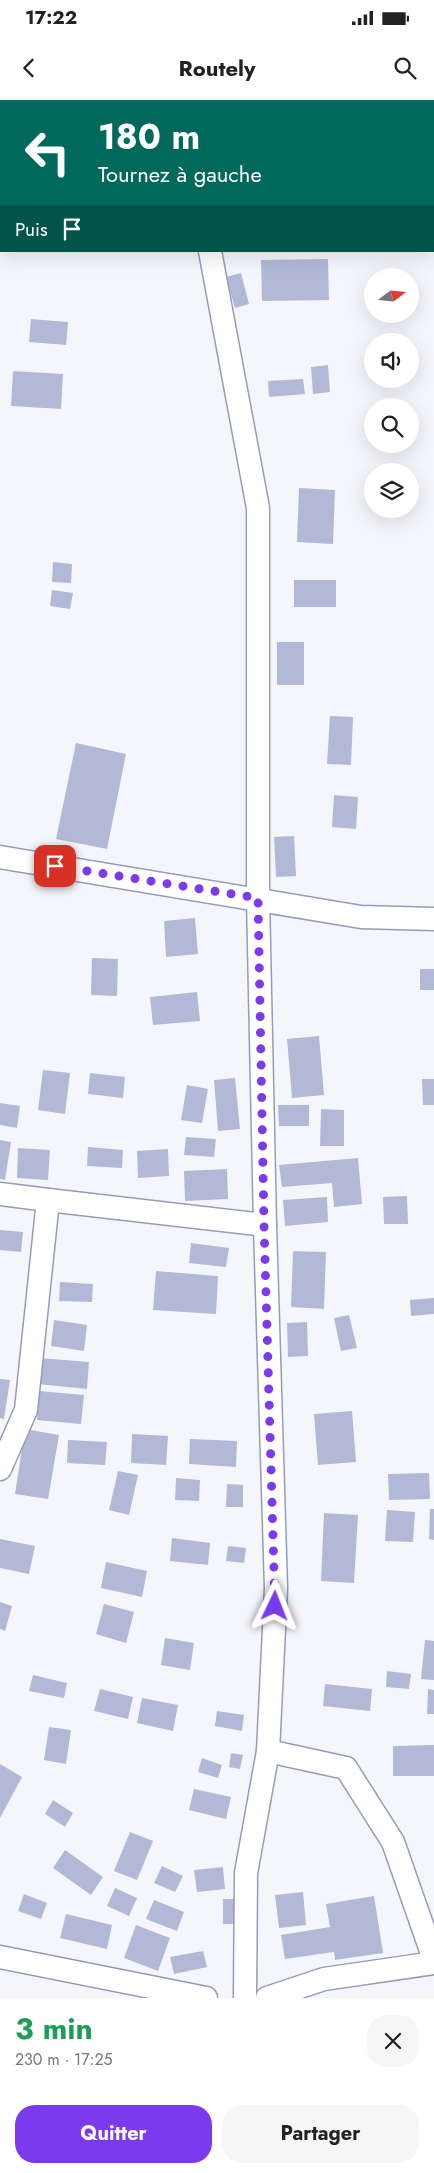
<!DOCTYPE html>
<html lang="fr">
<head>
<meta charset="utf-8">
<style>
	body { margin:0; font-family:Jost,sans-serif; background:#f6f6f6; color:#222; height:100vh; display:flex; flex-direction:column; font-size:19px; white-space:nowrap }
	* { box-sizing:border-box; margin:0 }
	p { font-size:16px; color:#767676 }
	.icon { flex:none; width:28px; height:28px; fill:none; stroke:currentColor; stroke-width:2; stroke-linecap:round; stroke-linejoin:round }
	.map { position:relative; height:1898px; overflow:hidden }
	.details { display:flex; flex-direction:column; background:#fff; flex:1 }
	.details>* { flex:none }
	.hud { position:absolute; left:0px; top:0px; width:435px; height:152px; box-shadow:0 5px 20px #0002; background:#00695c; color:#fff; overflow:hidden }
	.needle { width:32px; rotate:74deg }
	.fabs { position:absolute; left:364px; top:168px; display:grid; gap:10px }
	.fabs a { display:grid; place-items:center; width:55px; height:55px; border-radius:50%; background:#fff; box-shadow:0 5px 20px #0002; font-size:25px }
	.pin { position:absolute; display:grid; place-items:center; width:42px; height:42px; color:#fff; margin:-21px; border-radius:10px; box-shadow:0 2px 8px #0006 }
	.me { position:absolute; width:55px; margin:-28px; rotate:2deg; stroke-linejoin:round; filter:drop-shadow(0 0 4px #0008) }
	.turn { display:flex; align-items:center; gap:18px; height:105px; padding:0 15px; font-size:22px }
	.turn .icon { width:65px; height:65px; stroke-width:2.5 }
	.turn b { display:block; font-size:35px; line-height:42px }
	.then { display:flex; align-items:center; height:48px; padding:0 15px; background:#0003; gap:10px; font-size:19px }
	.round { display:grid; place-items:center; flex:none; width:52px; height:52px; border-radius:20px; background:#f6f6f6 }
	.summary { display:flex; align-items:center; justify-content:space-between; height:85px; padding:0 15px }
	h1 { font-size:30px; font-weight:700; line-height:38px; color:#1e9e55 }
	.button { display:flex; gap:10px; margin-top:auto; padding:10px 15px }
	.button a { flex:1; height:58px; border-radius:20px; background:#7c3aed; color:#fff; font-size:20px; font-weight:700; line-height:58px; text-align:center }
	.button a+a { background:#f6f6f6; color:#222 }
	.status { display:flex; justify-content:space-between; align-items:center; height:35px; padding:0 25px; background:#fff; direction:ltr }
	.status svg { height:14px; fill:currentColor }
	header { display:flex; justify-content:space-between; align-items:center; height:65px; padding:0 15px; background:#fff; font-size:22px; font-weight:700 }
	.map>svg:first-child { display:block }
	.building { fill:#b1b9d7 }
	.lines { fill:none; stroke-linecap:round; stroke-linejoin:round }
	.street-casing { stroke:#959cb8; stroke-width:25 }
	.street { stroke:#fff; stroke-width:22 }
	.route { stroke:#7c3aed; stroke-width:9; stroke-dasharray:0 16.2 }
</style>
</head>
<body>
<div class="status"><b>17:22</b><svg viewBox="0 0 49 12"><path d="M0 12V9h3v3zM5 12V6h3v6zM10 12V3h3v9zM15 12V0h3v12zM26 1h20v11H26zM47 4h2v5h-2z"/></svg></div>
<header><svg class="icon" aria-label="back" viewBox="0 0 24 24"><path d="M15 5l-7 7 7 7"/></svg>Routely<svg class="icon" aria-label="search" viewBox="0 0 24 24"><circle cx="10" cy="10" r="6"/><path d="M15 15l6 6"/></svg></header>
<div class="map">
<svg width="434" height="1898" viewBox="0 0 434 1898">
	<rect width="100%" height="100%" fill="#f5f6fc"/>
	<g class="building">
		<path d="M328,159L329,200L262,201L261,160Z"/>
		<path d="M241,173L249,204L235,208L226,177Z"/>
		<path d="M31,219L68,222L66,245L29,242Z"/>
		<path d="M328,265L330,292L313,294L311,267Z"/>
		<path d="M13,271L63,274L61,309L11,306Z"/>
		<path d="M303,279L305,294L269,297L268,281Z"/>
		<path d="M299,388L335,390L333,444L297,442Z"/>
		<path d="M53,462L72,464L71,483L52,482Z"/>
		<rect x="294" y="480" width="42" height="27"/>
		<path d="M52,490L73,493L70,509L50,506Z"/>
		<rect x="277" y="542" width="27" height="43"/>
		<path d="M330,616L353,617L351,665L327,664Z"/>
		<path d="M76,643L126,654L107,749L56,739Z"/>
		<path d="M334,695L358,697L356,729L332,727Z"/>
		<path d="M294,736L296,776L276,777L274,737Z"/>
		<path d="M195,818L198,854L166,857L164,821Z"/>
		<path d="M92,858L118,859L117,896L91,895Z"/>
		<rect x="420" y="869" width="14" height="21"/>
		<path d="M197,892L200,921L153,925L150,897Z"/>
		<path d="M319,936L324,995L292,998L287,939Z"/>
		<path d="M43,970L70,973L65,1014L38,1010Z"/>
		<path d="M90,973L125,977L123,998L88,994Z"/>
		<path d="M235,978L240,1029L218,1031L214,980Z"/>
		<path d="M422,979H434V1005H423Z"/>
		<path d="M187,985L208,989L202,1023L181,1020Z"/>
		<path d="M0,1003L20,1006L17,1028L0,1025Z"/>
		<path d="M278,1005H309V1026H279Z"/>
		<path d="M321,1009L344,1010V1046H320Z"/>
		<path d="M186,1037L216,1039L214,1057L184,1055Z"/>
		<path d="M0,1040L11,1042L5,1080L0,1079Z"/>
		<path d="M88,1047L123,1050L122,1068L87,1066Z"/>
		<path d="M18,1048L50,1050L48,1080L17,1078Z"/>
		<path d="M168,1049L169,1076L138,1078L137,1051Z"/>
		<path d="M358,1058L362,1104L334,1107L332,1083L282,1087L279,1065Z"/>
		<path d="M227,1069L228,1099L185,1101L184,1071Z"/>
		<path d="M407,1096L408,1124H384L383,1097Z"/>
		<path d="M327,1097L328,1122L285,1126L283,1100Z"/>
		<path d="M0,1130L23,1132L21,1152L0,1150Z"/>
		<path d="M191,1143L229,1148L226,1167L189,1163Z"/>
		<path d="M293,1151L326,1152L324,1209L291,1207Z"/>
		<path d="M156,1171L218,1176L216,1214L153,1210Z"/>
		<path d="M60,1182L93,1184L92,1202L59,1201Z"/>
		<path d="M434,1198V1214L411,1216L410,1200Z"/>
		<path d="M349,1215L357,1248L341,1251L334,1218Z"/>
		<path d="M54,1220L87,1225L84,1251L51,1246Z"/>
		<path d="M307,1222L308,1256L288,1257L287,1223Z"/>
		<path d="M40,1258L89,1262L87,1289L38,1284Z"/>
		<path d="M0,1279L10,1280L4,1319L0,1318Z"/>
		<path d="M39,1291L84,1295L81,1324L37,1320Z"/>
		<path d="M352,1311L356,1362L318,1365L314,1314Z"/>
		<path d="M25,1329L59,1335L48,1399L15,1394Z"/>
		<path d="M132,1334L168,1336L166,1365L131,1363Z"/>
		<path d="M190,1339L237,1341L236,1367L189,1364Z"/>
		<path d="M68,1340L107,1342L105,1365L67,1363Z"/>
		<path d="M118,1371L138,1375L129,1415L109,1410Z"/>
		<path d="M429,1373L430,1399L389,1400L388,1374Z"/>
		<path d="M176,1378L200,1380L199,1401L175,1400Z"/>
		<path d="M227,1384L243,1385V1407H226Z"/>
		<path d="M430,1409H434V1440L429,1439Z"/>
		<path d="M387,1410L415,1412L413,1442L385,1441Z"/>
		<path d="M324,1413L358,1415L354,1483L321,1481Z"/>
		<path d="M172,1438L210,1443L208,1465L170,1461Z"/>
		<path d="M0,1439L35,1446L29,1474L0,1468Z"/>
		<path d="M228,1446L246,1448L244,1463L226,1461Z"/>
		<path d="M106,1462L147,1471L142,1497L101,1488Z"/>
		<path d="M0,1502L12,1506L5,1531L0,1529Z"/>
		<path d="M104,1504L134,1512L126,1543L96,1534Z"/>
		<path d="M165,1538L194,1543L190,1570L161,1565Z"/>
		<path d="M425,1540L434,1541V1580L421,1579Z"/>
		<path d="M387,1571L411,1574L409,1589L386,1587Z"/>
		<path d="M33,1575L67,1583L64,1598L29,1591Z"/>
		<path d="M325,1584L372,1589L370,1611L323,1606Z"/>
		<path d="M100,1589L133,1597L128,1619L94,1611Z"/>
		<path d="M428,1589L434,1590V1614H427Z"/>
		<path d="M142,1598L178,1605L173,1631L137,1623Z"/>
		<path d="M217,1611L244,1615L242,1631L215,1626Z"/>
		<path d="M49,1627L71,1630L66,1664L44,1660Z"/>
		<path d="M434,1645V1676H393V1646Z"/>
		<path d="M231,1653L243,1655L240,1669L229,1667Z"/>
		<path d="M202,1658L222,1665L218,1678L198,1672Z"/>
		<path d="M0,1664L22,1677L0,1718Z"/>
		<path d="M194,1689L231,1697L226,1719L189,1710Z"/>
		<path d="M53,1700L73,1713L65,1727L45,1714Z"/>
		<path d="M130,1732L153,1741L137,1780L114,1771Z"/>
		<path d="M65,1750L103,1777L91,1795L53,1768Z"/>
		<path d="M162,1766L183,1776L175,1792L154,1783Z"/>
		<path d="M223,1767L225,1789L197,1792L194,1770Z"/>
		<path d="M115,1788L137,1798L129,1816L107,1806Z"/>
		<path d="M303,1792L306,1825L279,1828L275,1795Z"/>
		<path d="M24,1794L47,1803L41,1819L18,1811Z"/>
		<path d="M374,1796L383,1853L335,1860L334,1852L285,1859L281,1835L330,1827L326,1804Z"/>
		<rect x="223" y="1799" width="13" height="25"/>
		<path d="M154,1800L184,1812L177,1831L146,1819Z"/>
		<path d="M66,1814L112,1825L107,1849L60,1838Z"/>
		<path d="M136,1825L170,1838L158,1871L124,1858Z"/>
		<path d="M203,1851L207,1867L174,1874L170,1857Z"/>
	</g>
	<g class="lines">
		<g class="street-casing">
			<g id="street">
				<path d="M193,0V1"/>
				<path d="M210,151L258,408V798L265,1125L276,1488L268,1651L246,1773L245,1898"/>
				<path d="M0,757L361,817L434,819"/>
				<path d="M0,1094L48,1100L26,1310L0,1369"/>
				<path d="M48,1100L265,1125"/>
				<path d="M268,1651L346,1668L393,1742L434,1859"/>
				<path d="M0,1857L206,1898"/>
				<path d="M267,1898L324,1879L434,1863"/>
			</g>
		</g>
		<use href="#street" class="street"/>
	</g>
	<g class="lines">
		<path class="route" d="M55,766L258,798L264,1124L275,1506"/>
	</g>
</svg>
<div class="fabs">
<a><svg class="needle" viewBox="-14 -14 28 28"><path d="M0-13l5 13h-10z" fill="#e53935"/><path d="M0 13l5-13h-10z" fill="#767676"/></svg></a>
<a><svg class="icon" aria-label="sound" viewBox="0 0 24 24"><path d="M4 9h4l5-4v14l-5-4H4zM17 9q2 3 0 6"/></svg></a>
<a><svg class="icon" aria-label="search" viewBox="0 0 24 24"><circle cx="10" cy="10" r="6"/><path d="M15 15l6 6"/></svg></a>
<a><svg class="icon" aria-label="layers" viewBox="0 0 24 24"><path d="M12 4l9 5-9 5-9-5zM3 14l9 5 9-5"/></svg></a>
</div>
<div class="pin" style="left:55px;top:766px;background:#d93025"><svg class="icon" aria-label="arrive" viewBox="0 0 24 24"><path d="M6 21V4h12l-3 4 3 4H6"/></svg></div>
<svg class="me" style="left:275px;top:1506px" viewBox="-20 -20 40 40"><path d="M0-17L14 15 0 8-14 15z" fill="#7c3aed" stroke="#fff" stroke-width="4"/></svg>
<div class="hud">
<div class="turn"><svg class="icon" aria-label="left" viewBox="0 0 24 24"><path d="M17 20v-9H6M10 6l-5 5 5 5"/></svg><div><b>180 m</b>Tournez à gauche</div></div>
<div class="then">Puis<svg class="icon" aria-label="arrive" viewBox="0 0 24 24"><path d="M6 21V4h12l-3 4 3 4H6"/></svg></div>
</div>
</div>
<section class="details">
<div class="summary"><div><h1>3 min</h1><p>230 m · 17:25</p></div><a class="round"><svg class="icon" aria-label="close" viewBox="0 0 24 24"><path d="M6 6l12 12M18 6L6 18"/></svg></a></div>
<div class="button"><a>Quitter</a><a>Partager</a></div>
</section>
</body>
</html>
